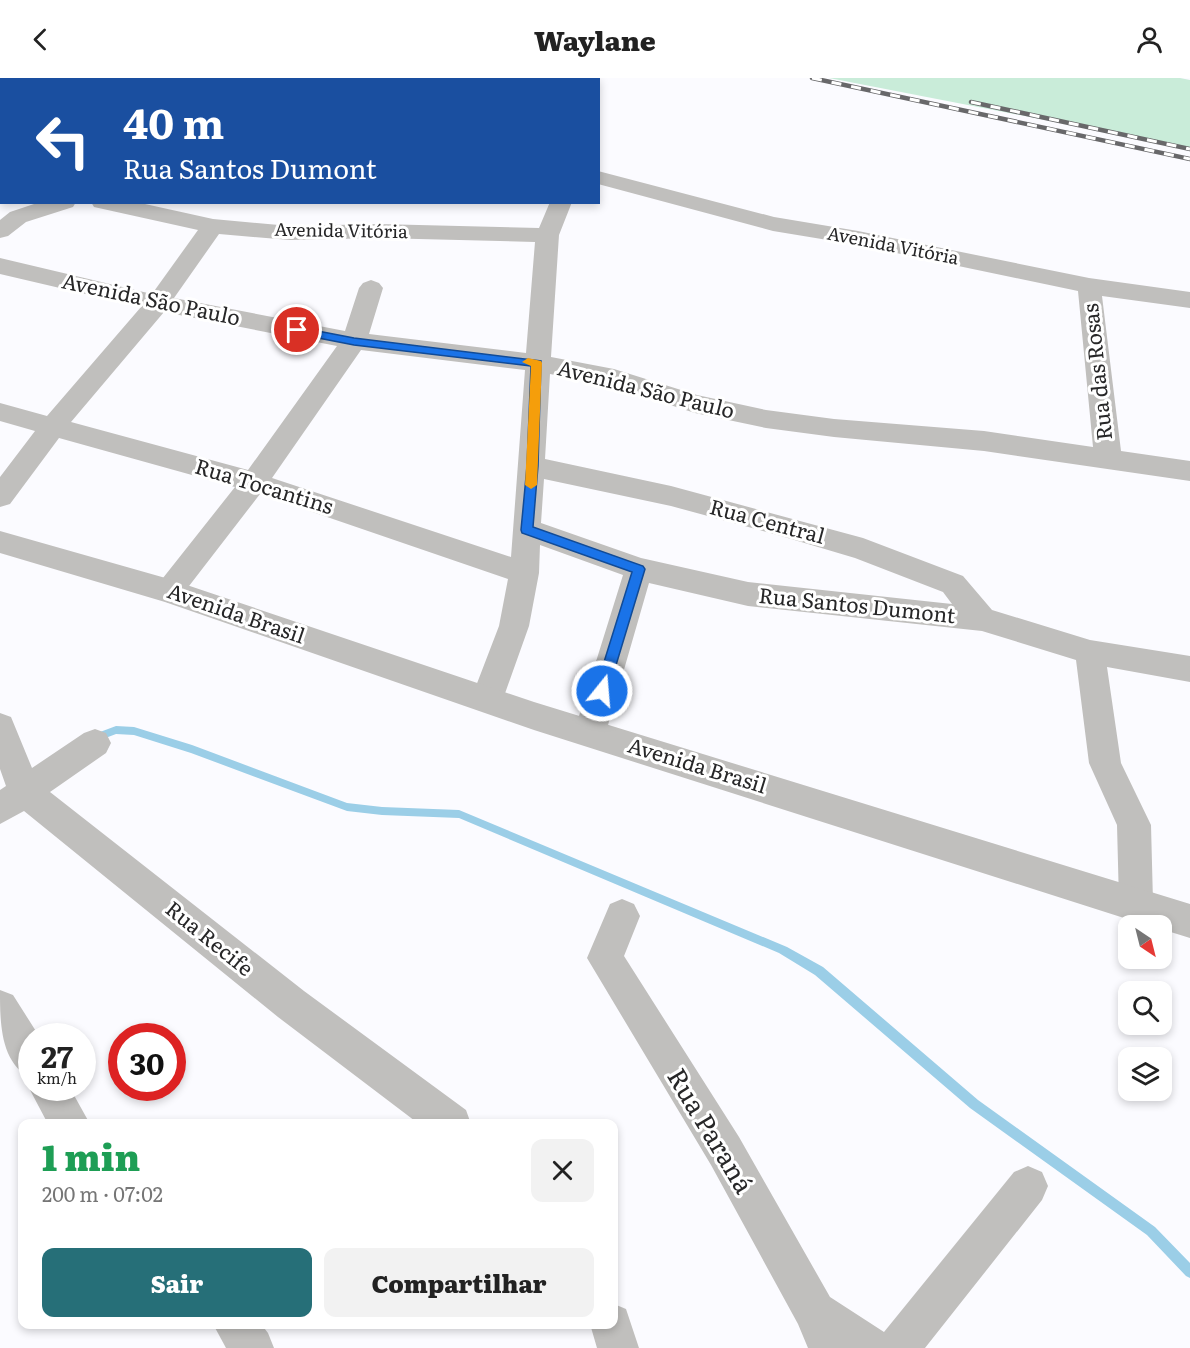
<!DOCTYPE html>
<html lang="pt">
<head>
<meta charset="utf-8">
<style>
	body { margin:0; font-family:Literata,serif; background:#f2f2f2; color:#222; height:100vh; display:flex; flex-direction:column; font-size:22px; white-space:nowrap }
	* { box-sizing:border-box; margin:0 }
	p { font-size:20px; color:#767676 }
	.icon { flex:none; width:33px; height:33px; fill:none; stroke:currentColor; stroke-width:2; stroke-linecap:round; stroke-linejoin:round }
	.map { position:relative; flex:1; overflow:hidden }
	.drawer { position:absolute; left:18px; top:1041px; width:600px; height:210px; display:flex; flex-direction:column; background:#fff; border-radius:12px; box-shadow:0 3px 9px #0003 }
	.drawer>* { flex:none }
	.top-card { position:absolute; left:0px; top:0px; width:600px; height:126px; box-shadow:0 3px 9px #0003; background:#1a4fa0; color:#fff; overflow:hidden }
	.needle { width:39px; rotate:145deg }
	.buttons { position:absolute; left:1118px; top:837px; display:grid; gap:12px }
	.buttons a { display:grid; place-items:center; width:54px; height:54px; border-radius:12px; background:#fff; box-shadow:0 3px 9px #0003; font-size:30px }
	.speed { position:absolute; left:18px; top:945px; display:flex; gap:12px; font-size:30px; font-weight:700; text-align:center }
	.speed>* { display:grid; place-content:center; width:78px; height:78px; border-radius:50%; background:#fff; box-shadow:0 3px 9px #0003; line-height:1 }
	.speed small { font-size:15px; font-weight:400 }
	.speed .limit { border:9px solid #d22; background:#fff; color:#111 }
	.pin { position:absolute; display:grid; place-items:center; width:51px; height:51px; color:#fff; margin:-26px; border:3px solid #fff; border-radius:50%; box-shadow:0 2px 6px #0007 }
	.me { position:absolute; width:66px; margin:-33px; rotate:17deg; stroke-linejoin:round; filter:drop-shadow(0 0 4px #0008) }
	.turn { display:flex; align-items:center; gap:21px; height:126px; padding:0 24px; font-size:27px }
	.turn .icon { width:78px; height:78px; stroke-width:2.5 }
	.turn b { display:block; font-size:42px; line-height:51px }
	.round { display:grid; place-items:center; flex:none; width:63px; height:63px; border-radius:12px; background:#f2f2f2 }
	.overview { display:flex; align-items:center; justify-content:space-between; height:102px; padding:0 24px }
	h1 { font-size:36px; font-weight:800; line-height:45px; color:#1e9e55 }
	.cta { display:flex; gap:12px; margin-top:auto; padding:12px 24px }
	.cta a { flex:1; height:69px; border-radius:12px; background:#266f78; color:#fff; font-size:24px; font-weight:800; line-height:69px; text-align:center }
	.cta a+a { background:#f2f2f2; color:#222 }
	header { display:flex; justify-content:space-between; align-items:center; height:78px; padding:0 24px; background:#fff; font-size:27px; font-weight:800 }
	.map>svg:first-child { display:block }
	.green { fill:#c9ecd9 }
	.lines { fill:none; stroke-linecap:round; stroke-linejoin:round }
	.stream { fill:#9bcee7; fill-rule:evenodd }
	.minor { fill:#c0bfbd; fill-rule:evenodd }
	.tertiary { fill:#c0bfbd; fill-rule:evenodd }
	.rail-casing { stroke:#68686a; stroke-width:4.5 }
	.rail { stroke:#fff; stroke-width:3; stroke-dasharray:10; stroke-linecap:butt }
	.route { fill:#1a73e8; stroke:#114b97; stroke-width:1.5 }
	.slow { fill:#f59e0b }
	.labels { text-anchor:middle; stroke-width:6; stroke-linejoin:round; paint-order:stroke }
	.far-street-label { font-size:18px; fill:#272728; stroke:#fff }
	.street-label { font-size:21px; fill:#272728; stroke:#fff }
	.near-street-label { font-size:26px; fill:#272728; stroke:#fff }
</style>
</head>
<body>
<header><svg class="icon" aria-label="back" viewBox="0 0 24 24"><path d="M15 5l-7 7 7 7"/></svg>Waylane<svg class="icon" aria-label="person" viewBox="0 0 24 24"><circle cx="12" cy="8" r="4"/><path d="M4 21q1-7 8-7t8 7"/></svg></header>
<div class="map">
<svg width="1190" height="1270" viewBox="0 0 1190 1270">
	<rect width="100%" height="100%" fill="#fbfbff"/>
	<path class="green" d="M829,0H1180L1190,2V70Z"/>
	<g class="lines">
		<path class="stream" d="M116,648L134,649L192,667L347,725L382,729L459,732L787,869L823,889L978,1022L1155,1149L1190,1185V1200L1186,1198L1147,1157L970,1030L815,897L779,875L459,740L382,737L347,733L191,675L134,657L116,656L95,664L92,663L90,660L92,657Z"/>
		<g class="minor">
			<path d="M0,0H92L2,2V6Z"/>
			<path d="M293,0H352L353,2H294Z"/>
			<path d="M598,93L774,139L858,153L1089,200L1190,214V230L1102,218L1121,373L1190,383V403L984,373L834,359L766,350L695,335L611,308L550,296L545,381L671,408L863,460L963,498L992,532L1090,562L1190,578V604L1107,589L1121,685L1151,747L1153,824L1148,836L1136,840L1124,836L1119,824L1117,747L1089,685L1076,582L982,553L748,528L649,505L606,654L601,664L590,668L579,664L574,654L623,497L540,467L539,495L529,548L503,621L498,630L487,634L476,630L471,621L499,548L508,501L260,416L179,521L169,525L159,521L154,513L159,505L235,409L59,360L10,426L0,429V399L35,353L0,343V325L47,338L141,229L0,196V180L152,216L198,152L94,129L91,124H136L213,141L290,148L378,146L539,150L550,124H572L559,157L551,279L614,291L697,317L766,332L834,341L984,353L1093,369L1078,213L858,167L773,153L598,106ZM219,156L290,162L378,160L535,164L526,275L369,256L383,210L379,205L371,202L363,205L359,210L345,253L174,220ZM164,234L337,268L248,392L71,344ZM361,272L525,292L511,479L272,400ZM544,401L671,428L781,458L855,480L943,514L952,526L748,504L641,480L541,445Z"/>
			<path d="M40,124H76L73,129L26,144L8,158L0,160V142L10,134Z"/>
			<path d="M0,635L11,639L32,690L84,655L95,651L106,655L111,665L106,675L50,714L304,913L466,1032L471,1046H419L278,939L24,733L0,746V712L6,708L0,691Z"/>
			<path d="M622,821L634,826L640,838L624,878L739,1059L830,1219L884,1254L1014,1094L1028,1088L1042,1094L1048,1108L1042,1122L925,1270H808L798,1246L711,1087L587,880L610,826Z"/>
			<path d="M0,912L13,917L39,958H32V1001C0,985 0,945 0,912Z"/>
			<path d="M32,1004V1010H70L90,1046H48L29,1010Z"/>
			<path d="M614,1226L626,1231L639,1270H597L590,1246H614Z"/>
			<path d="M213,1246H261L268,1255L274,1270H226Z"/>
		</g>
		<path class="tertiary" d="M0,453L169,501L534,624L1190,826V860L1161,851V848H1149L534,652L165,524L0,475Z"/>
		<g class="rail-casing">
			<g id="rail">
				<path d="M812,0L1190,81"/>
				<path d="M971,24L1190,71"/>
			</g>
		</g>
		<use href="#rail" class="rail"/>
	</g>
	<path class="route" d="M297,249L354,260L541,283L538,388L533,449L643,488L645,491L607,617H597L595,613L632,494L522,455L521,452L527,388L531,288L354,267L293,255L292,252Z"/>
	<path class="slow" d="M528,280L541,283L542,285L537,407L531,411L525,407L531,288L522,284Z"/>
	<g class="labels">
		<g class="far-street-label">
			<text transform="translate(341 153) rotate(1)" y="6">Avenida Vitória</text>
			<text transform="translate(893 168) rotate(11)" y="6">Avenida Vitória</text>
		</g>
		<g class="street-label">
			<text transform="translate(151 222) rotate(12)" y="7">Avenida São Paulo</text>
			<text transform="translate(1098 294) rotate(-96)" y="7">Rua das Rosas</text>
			<text transform="translate(646 312) rotate(14)" y="7">Avenida São Paulo</text>
			<text transform="translate(264 409) rotate(17)" y="7">Rua Tocantins</text>
			<text transform="translate(767 444) rotate(15)" y="7">Rua Central</text>
			<text transform="translate(857 528) rotate(6)" y="7">Rua Santos Dumont</text>
			<text transform="translate(236 536) rotate(19)" y="7">Avenida Brasil</text>
			<text transform="translate(697 688) rotate(17)" y="7">Avenida Brasil</text>
			<text transform="translate(209 861) rotate(39)" y="7">Rua Recife</text>
		</g>
		<g class="near-street-label">
			<text transform="translate(710 1053) rotate(59)" y="9">Rua Paraná</text>
		</g>
	</g>
</svg>
<div class="buttons">
<a><svg class="needle" viewBox="-14 -14 28 28"><path d="M0-13l5 13h-10z" fill="#e53935"/><path d="M0 13l5-13h-10z" fill="#767676"/></svg></a>
<a><svg class="icon" aria-label="search" viewBox="0 0 24 24"><circle cx="10" cy="10" r="6"/><path d="M15 15l6 6"/></svg></a>
<a><svg class="icon" aria-label="layers" viewBox="0 0 24 24"><path d="M12 4l9 5-9 5-9-5zM3 14l9 5 9-5"/></svg></a>
</div>
<div class="speed"><div>27<small>km/h</small></div><div class="limit">30</div></div>
<div class="pin" style="left:297px;top:252px;background:#d93025"><svg class="icon" aria-label="arrive" viewBox="0 0 24 24"><path d="M6 21V4h12l-3 4 3 4H6"/></svg></div>
<svg class="me" style="left:602px;top:613px" viewBox="-20 -20 40 40"><circle r="17" fill="#1a73e8" stroke="#fff" stroke-width="3"/><path d="M0-11L8 9 0 5-8 9z" fill="#fff"/></svg>
<div class="top-card">
<div class="turn"><svg class="icon" aria-label="left" viewBox="0 0 24 24"><path d="M17 20v-9H6M10 6l-5 5 5 5"/></svg><div><b>40 m</b>Rua Santos Dumont</div></div>
</div>
<section class="drawer">
<div class="overview"><div><h1>1 min</h1><p>200 m · 07:02</p></div><a class="round"><svg class="icon" aria-label="close" viewBox="0 0 24 24"><path d="M6 6l12 12M18 6L6 18"/></svg></a></div>
<div class="cta"><a>Sair</a><a>Compartilhar</a></div>
</section>
</div>
</body>
</html>
